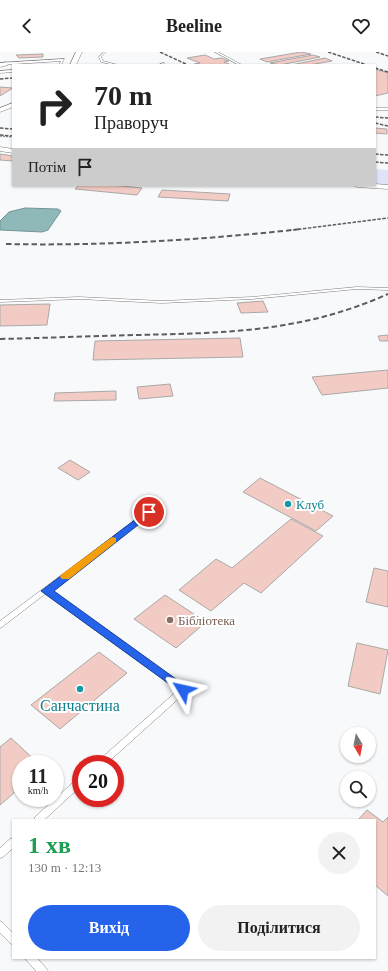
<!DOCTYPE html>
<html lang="uk">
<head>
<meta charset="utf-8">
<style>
	body { margin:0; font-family:"Times New Roman",serif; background:#f2f2f2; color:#222; height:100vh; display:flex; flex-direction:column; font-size:15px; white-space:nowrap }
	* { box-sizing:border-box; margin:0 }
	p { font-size:13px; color:#767676 }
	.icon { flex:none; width:22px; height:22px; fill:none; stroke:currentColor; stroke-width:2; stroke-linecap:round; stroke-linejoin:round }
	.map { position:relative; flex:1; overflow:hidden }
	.side { position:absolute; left:12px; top:767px; width:364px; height:140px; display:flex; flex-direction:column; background:#fff; border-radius:0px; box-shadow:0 1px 3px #0004 }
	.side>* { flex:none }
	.guide { position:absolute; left:12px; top:12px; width:364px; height:122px; border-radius:0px; box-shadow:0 1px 3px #0004; background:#fff; color:#222; overflow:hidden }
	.needle { width:26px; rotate:170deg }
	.fabs { position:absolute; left:340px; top:675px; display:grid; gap:8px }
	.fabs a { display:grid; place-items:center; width:36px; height:36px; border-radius:50%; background:#fff; box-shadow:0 1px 3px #0004; font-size:20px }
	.speed { position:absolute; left:12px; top:703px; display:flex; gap:8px; font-size:20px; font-weight:700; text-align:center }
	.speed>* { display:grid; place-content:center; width:52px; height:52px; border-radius:50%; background:#fff; box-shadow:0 1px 3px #0004; line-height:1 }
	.speed small { font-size:10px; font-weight:400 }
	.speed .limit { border:6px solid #d22; background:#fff; color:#111 }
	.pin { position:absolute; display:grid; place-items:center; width:34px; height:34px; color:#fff; margin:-17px; border:2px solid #fff; border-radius:50%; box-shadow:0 1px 4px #0007 }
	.me { position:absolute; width:44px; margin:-22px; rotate:306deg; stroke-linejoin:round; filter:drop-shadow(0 0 3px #0008) }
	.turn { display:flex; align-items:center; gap:14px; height:84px; padding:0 16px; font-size:18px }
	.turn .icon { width:52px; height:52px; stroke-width:2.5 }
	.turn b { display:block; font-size:28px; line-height:34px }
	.then { display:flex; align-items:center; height:38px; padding:0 16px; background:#0003; gap:8px; font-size:15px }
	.round { display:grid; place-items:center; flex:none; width:42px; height:42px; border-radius:21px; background:#f2f2f2 }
	.headline { display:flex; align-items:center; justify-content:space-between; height:68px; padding:0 16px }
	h1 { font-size:24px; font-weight:800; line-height:30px; color:#1e9e55 }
	.action { display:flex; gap:8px; margin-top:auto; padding:8px 16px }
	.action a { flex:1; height:46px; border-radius:24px; background:#2563eb; color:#fff; font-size:16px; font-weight:800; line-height:46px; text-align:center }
	.action a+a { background:#f2f2f2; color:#222 }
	header { display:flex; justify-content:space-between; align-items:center; height:52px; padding:0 16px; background:#fff; font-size:18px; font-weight:800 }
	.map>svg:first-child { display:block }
	.green { fill:#e0e2f7 }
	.water { fill:#8fb9b9; stroke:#759393 }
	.building { fill:#f2ccc4; stroke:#aaa8a7 }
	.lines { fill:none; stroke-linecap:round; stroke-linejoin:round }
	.service-casing { stroke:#7d7d7f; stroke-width:1 }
	.minor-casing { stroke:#7d7d7f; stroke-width:1 }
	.path { stroke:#959697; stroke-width:1.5; stroke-dasharray:2 1; stroke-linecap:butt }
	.service { fill:#fff; fill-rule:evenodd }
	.minor { fill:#fff; fill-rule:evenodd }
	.rail-far1 { stroke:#5d5d5e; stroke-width:1.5; stroke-dasharray:3.5 1.5; stroke-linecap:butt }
	.rail { stroke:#5d5d5e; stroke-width:2; stroke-dasharray:5.5 3; stroke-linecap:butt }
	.route { fill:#2563eb; stroke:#184099 }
	.slow { fill:#f59e0b }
	.culture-dot { fill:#0f9aa8; stroke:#fff; stroke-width:1.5 }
	.education-dot { fill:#8d6e63; stroke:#fff; stroke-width:1.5 }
	.labels { text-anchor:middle; stroke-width:4; stroke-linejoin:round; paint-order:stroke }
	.culture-label { font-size:13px; fill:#0d838f; stroke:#fff; text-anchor:start }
	.education-label { font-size:13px; fill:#785e54; stroke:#fff; text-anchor:start }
	.near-culture-label { font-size:16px; fill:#0d838f; stroke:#fff }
</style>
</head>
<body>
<header><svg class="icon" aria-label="back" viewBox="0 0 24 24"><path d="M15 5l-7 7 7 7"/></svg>Beeline<svg class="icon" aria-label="heart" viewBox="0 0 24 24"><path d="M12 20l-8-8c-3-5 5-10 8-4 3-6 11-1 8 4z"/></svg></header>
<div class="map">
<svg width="388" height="919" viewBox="0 0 388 919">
	<rect width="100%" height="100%" fill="#f8f9fb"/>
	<path class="green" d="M375,117L388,118V134L375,133Z"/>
	<path class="water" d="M25,156L58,157L61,159L48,178L42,180L0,178V169L9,160Z"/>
	<g class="building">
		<path d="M301,0L311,2L267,10L260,7Z"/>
		<path d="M43,2V5L19,6L16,3Z"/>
		<path d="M205,3L214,7L221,6L229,9L224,10L231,13H196L194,12L200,11L187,6Z"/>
		<path d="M313,3L320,5L280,13L270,11Z"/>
		<path d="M325,6L332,9L309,13H291Z"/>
		<path d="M375,17L388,21V41L375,44Z"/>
		<path d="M0,35L13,36L0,44Z"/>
		<path d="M375,76L387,77V82L375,81Z"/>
		<path d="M0,102L13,104V109L0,108Z"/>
		<path d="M79,133H111L142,136L137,143L75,137Z"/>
		<path d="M162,138L230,142L228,149L158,145Z"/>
		<path d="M263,249L268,260L241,261L237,251Z"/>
		<path d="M50,252L47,273L0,274V253Z"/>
		<path d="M388,283V289H380L378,284Z"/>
		<path d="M240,286L243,305L93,308L95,289Z"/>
		<path d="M388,318V336L322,343L312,325Z"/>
		<path d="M170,332L173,344L139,347L137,335Z"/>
		<path d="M116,339V348L54,349L55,341Z"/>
		<path d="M70,408L90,420L78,428L58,416Z"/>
		<path d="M260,426L333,464L316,479L243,440Z"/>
		<path d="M291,467L323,484L261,541L244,531L211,559L179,538L216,507L232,516Z"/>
		<path d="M374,516L388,519V555L366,550Z"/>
		<path d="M165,543L206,570L176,596L134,567Z"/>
		<path d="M357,591L388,598L380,642L348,634Z"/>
		<path d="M99,600L127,621L60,677L31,653Z"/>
		<path d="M11,686L39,712H21V735L0,753V695Z"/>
		<path d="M367,758L383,770L388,765V844L375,833V768H358Z"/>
	</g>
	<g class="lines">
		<g class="service-casing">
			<g id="service">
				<path d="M104,0H106L101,5L103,9L118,13H114L101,10L99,5Z"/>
				<path d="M215,0H218L242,13H239Z"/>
				<path d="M64,7L61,13H59L61,9L0,13V11Z"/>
				<path d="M164,11L165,13H160V12Z"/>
				<path d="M13,18V20L0,21V19Z"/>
				<rect x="375" y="56" width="13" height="2"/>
				<path d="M357,235L388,236V238L357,237L252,247L162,251L79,247L0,250V248L79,245L162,249L252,245Z"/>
				<path d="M149,458L151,459L152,460L151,461L50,539L186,636L187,638L186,640L106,712H96L97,710L178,638L45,542L2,575L0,576V569L147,459Z"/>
				<path d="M81,725V734L44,768H34L35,765L78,726Z"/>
				<path d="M13,786V796L3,805L0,806V796L10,787Z"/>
				<path d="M0,869L3,871L13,881V893L10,891L0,881Z"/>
				<path d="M25,906H37L46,916L48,919H36L27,909Z"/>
			</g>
		</g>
		<g class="minor-casing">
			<g id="minor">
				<path d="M76,0H82L76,13H70Z"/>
				<path d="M6,10L8,13L0,15V13Z"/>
				<path d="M13,51V55L0,60V56Z"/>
				<path d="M0,95L13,97V101L0,99Z"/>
				<path d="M375,132L388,133V137L357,135L353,133Z"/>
			</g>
		</g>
		<path class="path" d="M0,84L13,85"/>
		<use href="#service" class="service"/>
		<use href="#minor" class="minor"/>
		<g class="rail-far1">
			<path d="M160,0L188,13"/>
			<path d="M328,0L367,13"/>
			<path d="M376,0L388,4"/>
			<path d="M375,16L388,20"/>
			<path d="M0,27L13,26"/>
			<path d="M375,65L388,66"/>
			<path d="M375,71L388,74"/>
			<path d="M0,76L13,77"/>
			<path d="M0,83L13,84"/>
			<path d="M375,102L388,103"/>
			<path d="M375,110L388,111"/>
			<path d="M293,178L388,166"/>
		</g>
		<g class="rail">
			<path d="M6,192C105,194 203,188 301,177"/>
			<path d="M0,287C45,286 91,284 136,283C227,281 303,280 388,242"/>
		</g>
	</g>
	<path class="route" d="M149,457L153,460L152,462L54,539L187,635L189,638L187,641L183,642L41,539Z"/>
	<path class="slow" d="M112,485L116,486V490L69,527H62L60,525L62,522Z"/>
	<g class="culture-dot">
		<circle cx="288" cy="452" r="4"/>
		<circle cx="80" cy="637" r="4"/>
	</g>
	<circle class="education-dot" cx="170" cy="568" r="4"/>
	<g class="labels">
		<g class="culture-label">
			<text x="296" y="457">Клуб</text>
		</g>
		<g class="education-label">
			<text x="178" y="573">Бібліотека</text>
		</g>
		<g class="near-culture-label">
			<text x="80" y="659">Санчастина</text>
		</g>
	</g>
</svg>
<div class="fabs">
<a><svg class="needle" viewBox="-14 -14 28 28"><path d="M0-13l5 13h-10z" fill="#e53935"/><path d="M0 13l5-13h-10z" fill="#767676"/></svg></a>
<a><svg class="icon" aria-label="search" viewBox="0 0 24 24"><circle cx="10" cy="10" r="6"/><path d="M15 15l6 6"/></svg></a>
</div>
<div class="speed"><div>11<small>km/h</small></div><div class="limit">20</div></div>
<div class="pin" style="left:149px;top:460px;background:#d93025"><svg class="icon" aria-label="arrive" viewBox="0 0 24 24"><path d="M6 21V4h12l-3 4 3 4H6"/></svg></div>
<svg class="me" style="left:183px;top:638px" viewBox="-20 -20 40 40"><path d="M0-17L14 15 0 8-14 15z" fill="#2563eb" stroke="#fff" stroke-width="4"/></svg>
<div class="guide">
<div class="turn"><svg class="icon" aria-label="right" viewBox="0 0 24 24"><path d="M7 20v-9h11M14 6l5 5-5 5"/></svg><div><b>70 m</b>Праворуч</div></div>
<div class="then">Потім<svg class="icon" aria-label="arrive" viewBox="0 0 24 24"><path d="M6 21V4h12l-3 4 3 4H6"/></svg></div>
</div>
<section class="side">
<div class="headline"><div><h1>1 хв</h1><p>130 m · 12:13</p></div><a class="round"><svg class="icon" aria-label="close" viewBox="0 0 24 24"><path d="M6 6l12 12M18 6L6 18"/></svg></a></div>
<div class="action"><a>Вихід</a><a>Поділитися</a></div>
</section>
</div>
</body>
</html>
